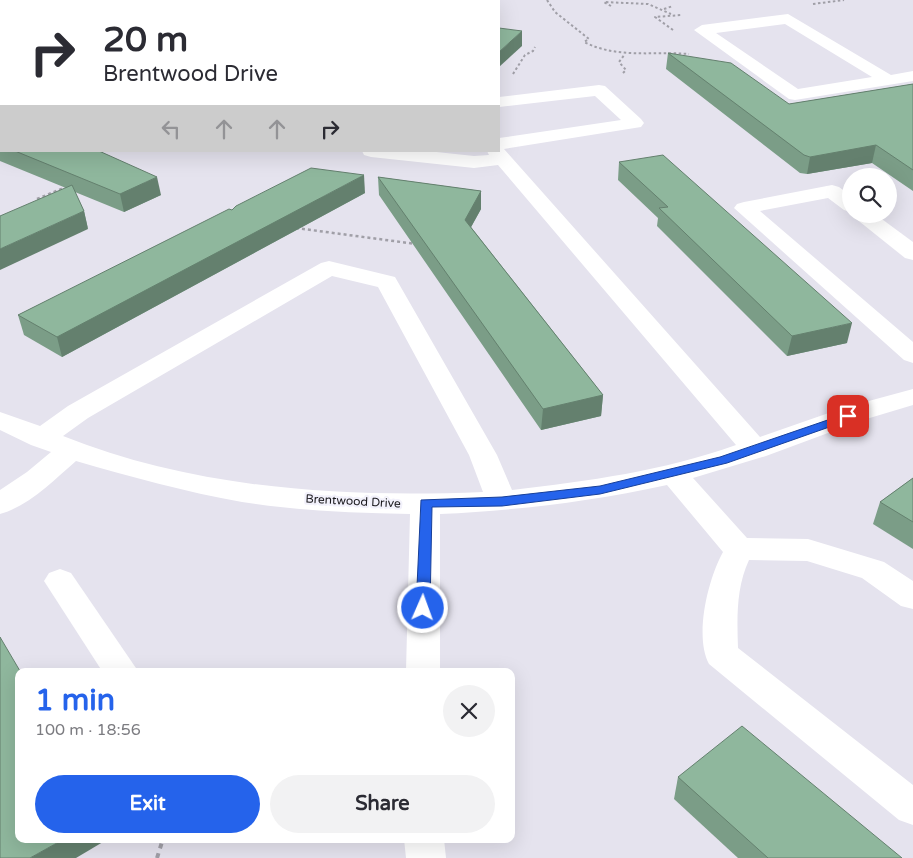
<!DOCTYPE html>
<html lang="en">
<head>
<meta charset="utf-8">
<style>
	body { margin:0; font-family:"Varela Round",sans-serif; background:#f2f2f3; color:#2b2b33; height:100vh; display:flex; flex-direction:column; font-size:19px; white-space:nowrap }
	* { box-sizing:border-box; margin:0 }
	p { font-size:16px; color:#7c7c81 }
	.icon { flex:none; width:28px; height:28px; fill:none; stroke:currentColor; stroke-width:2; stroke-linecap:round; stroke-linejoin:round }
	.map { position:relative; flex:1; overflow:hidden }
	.details { position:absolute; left:15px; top:668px; width:500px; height:175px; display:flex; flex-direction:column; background:#fff; border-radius:10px; box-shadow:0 5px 20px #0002 }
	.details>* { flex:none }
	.banner { position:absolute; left:0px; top:0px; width:500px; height:152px; box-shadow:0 5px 20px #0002; background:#fff; color:#2b2b33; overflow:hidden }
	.controls { position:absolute; left:842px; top:168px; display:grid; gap:10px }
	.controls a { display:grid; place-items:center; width:55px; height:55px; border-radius:50%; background:#fff; box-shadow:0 5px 20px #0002; font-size:25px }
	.pin { position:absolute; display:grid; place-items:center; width:42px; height:42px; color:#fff; margin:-21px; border-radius:10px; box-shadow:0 2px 8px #0006 }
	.me { position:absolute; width:55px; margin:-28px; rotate:2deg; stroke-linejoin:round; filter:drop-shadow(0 0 4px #0008) }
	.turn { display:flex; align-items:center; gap:18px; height:105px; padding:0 20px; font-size:22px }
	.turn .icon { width:65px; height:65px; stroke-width:2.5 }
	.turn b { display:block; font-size:35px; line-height:42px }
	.lanes { display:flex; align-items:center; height:48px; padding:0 20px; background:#0003; justify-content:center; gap:25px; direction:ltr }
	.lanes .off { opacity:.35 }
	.round { display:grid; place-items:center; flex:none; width:52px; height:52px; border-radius:26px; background:#f2f2f3 }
	.summary { display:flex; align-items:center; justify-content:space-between; height:85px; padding:0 20px }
	h1 { font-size:30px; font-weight:700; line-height:38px; color:#2563eb }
	.cta { display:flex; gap:10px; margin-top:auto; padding:10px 20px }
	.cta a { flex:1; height:58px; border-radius:30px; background:#2563eb; color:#fff; font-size:20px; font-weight:700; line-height:58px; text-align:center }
	.cta a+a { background:#f2f2f3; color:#2b2b33 }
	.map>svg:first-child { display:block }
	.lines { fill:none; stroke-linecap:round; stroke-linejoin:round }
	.path-far2 { stroke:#a09fa7; stroke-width:2; stroke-dasharray:2.5 2.5; stroke-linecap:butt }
	.path-far1 { stroke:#a09fa7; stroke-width:2.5; stroke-dasharray:3 3; stroke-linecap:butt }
	.path { stroke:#a09fa7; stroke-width:4; stroke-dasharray:5 5; stroke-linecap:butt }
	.minor { fill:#fff; fill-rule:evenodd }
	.wall { fill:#7b9d87 }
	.shaded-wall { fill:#64806e }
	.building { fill:#8fb79d; stroke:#64806e }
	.route { fill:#2563eb; stroke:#184099 }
	.labels { text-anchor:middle; stroke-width:4.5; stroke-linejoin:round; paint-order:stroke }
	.street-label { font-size:12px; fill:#18171b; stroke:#f2f1fb }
</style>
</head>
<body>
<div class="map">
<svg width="913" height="858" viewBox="0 0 913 858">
	<rect width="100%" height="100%" fill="#e5e3ee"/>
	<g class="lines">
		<g class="path-far2">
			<path d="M547,0L555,12L589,39L584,42C618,59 653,51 689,54"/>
			<path d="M813,4L844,0"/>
			<path d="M611,6L604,2L648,4L671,14"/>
			<path d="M664,9L673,6"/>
			<path d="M673,30L655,17L681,15"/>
			<path d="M623,73L626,70L619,62L625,54"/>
			<path d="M513,74L525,55L533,51L535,47"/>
		</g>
		<g class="path-far1">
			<path d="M37,199L66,187"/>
			<path d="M296,228L416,244"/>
		</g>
		<path class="path" d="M157,858L163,839"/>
		<g class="minor">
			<rect x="0" y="5" width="1" height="8"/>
			<path d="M788,14L891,75L913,71V81L795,100L789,99L694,30L702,25ZM785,24L872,77L798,89L716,33Z"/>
			<path d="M599,85L605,86L641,119L644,123L641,127L504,149L760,437L843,408L913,389V405L863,420L766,456L693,478L747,538L808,539L884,562L913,581V609L901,606L862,578L807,561L749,560C736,588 737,618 738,648L913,785V825L899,820L709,664C694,636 708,579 723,552L667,485C589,502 520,510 440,514V671H406L410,514C354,513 298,511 242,502C186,492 131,477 76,461C54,480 29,506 0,514V490L27,472L51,452L31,445L0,430V412L40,426L68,406L321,263L329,261L395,277L497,455L512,490C589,481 663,471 736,445L498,165L474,168L371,157L364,155L362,151H427L474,156L489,155L487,151H499V138L621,120L595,96L499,107V97ZM332,276L378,287L469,455L483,492C344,498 195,489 63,436L88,418Z"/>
			<path d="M832,185L839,187L851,196V212L844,210L828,198L760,211L913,342V363L904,360L734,208L737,204L744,202Z"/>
			<path d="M852,214H875L913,242V260L905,258L855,218Z"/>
			<path d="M60,569L71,573L138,671H102L44,581L49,573Z"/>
			<path d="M404,839H444L446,858H406Z"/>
		</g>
	</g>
	<g class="wall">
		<path d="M668,53L789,104L913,84V191L872,163L807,174L800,173L666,69Z"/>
		<path d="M0,112L1,113V151H99L161,195L124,212L75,192L84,211L88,229L66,188L0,161Z"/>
		<path d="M619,162L847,343L787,356L657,226L658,218L618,180Z"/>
		<path d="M378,177L481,191V209L471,227L603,395L601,416L541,430L379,195Z"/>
		<path d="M365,193L62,357L24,335L18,315L232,210Z"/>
		<path d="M913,478V549L873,524L880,502Z"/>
		<path d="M678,777L902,858H738L674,799Z"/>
	</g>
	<g class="shaded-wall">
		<path d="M522,31V46L499,67V52Z"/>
		<path d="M876,145L872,163L807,174L810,157Z"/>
		<path d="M364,175L365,193L62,357L57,337Z"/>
		<path d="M157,177L161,195L124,212L120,194Z"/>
		<path d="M481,191V209L465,238V220Z"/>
		<path d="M84,211L88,229L0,270V249Z"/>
		<path d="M852,323L847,343L787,356L792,336Z"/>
		<path d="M603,395L601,416L541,430L543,409Z"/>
		<path d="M64,839H108L76,858H30Z"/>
	</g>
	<g class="building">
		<path d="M499,28L522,31L499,52Z"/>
		<path d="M668,53L731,63L789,104L913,84V170L876,145L810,157L804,155Z"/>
		<path d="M0,112L1,113V146L0,145Z"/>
		<path d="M15,151H99L157,177L120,194Z"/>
		<path d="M663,155L852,323L792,336L659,208L668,207L619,162Z"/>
		<path d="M311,168L364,175L57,337L18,315L229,209L232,210L236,206Z"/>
		<path d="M378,177L481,191L465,220L603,395L543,409Z"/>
		<path d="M72,185L84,211L0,249V216Z"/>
		<path d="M913,478V522L880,502Z"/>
		<path d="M0,637L20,671H19V839H64L30,858H0Z"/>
		<path d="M742,726L902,858H768L678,777Z"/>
	</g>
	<path class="route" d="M848,413L853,416L852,419L727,463L600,494L502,506L432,507L430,608L423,613L416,608L421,500L502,497L600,486L720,457Z"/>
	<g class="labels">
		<g class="street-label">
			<text transform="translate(353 501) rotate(3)" y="4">Brentwood Drive</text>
		</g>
	</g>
</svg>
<div class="controls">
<a><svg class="icon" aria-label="search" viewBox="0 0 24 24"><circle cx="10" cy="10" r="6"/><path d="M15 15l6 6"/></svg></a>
</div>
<div class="pin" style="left:848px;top:416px;background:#d93025"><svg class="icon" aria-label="arrive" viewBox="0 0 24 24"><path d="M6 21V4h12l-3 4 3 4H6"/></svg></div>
<svg class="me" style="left:423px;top:608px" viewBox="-20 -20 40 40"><circle r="17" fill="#2563eb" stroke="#fff" stroke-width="3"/><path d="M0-11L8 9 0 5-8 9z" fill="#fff"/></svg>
<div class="banner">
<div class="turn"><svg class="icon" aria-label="right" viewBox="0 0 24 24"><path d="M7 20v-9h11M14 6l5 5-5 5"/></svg><div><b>20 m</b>Brentwood Drive</div></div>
<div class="lanes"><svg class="icon off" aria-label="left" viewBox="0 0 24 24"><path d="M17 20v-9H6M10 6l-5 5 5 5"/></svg><svg class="icon off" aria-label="ahead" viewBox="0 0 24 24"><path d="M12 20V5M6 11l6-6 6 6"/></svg><svg class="icon off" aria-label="ahead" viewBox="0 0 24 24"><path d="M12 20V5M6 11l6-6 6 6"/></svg><svg class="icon" aria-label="right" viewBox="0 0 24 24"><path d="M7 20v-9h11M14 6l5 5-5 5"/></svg></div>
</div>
<section class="details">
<div class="summary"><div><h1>1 min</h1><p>100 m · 18:56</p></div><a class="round"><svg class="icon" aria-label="close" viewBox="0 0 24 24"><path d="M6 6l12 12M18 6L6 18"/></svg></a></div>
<div class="cta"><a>Exit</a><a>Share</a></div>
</section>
</div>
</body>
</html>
